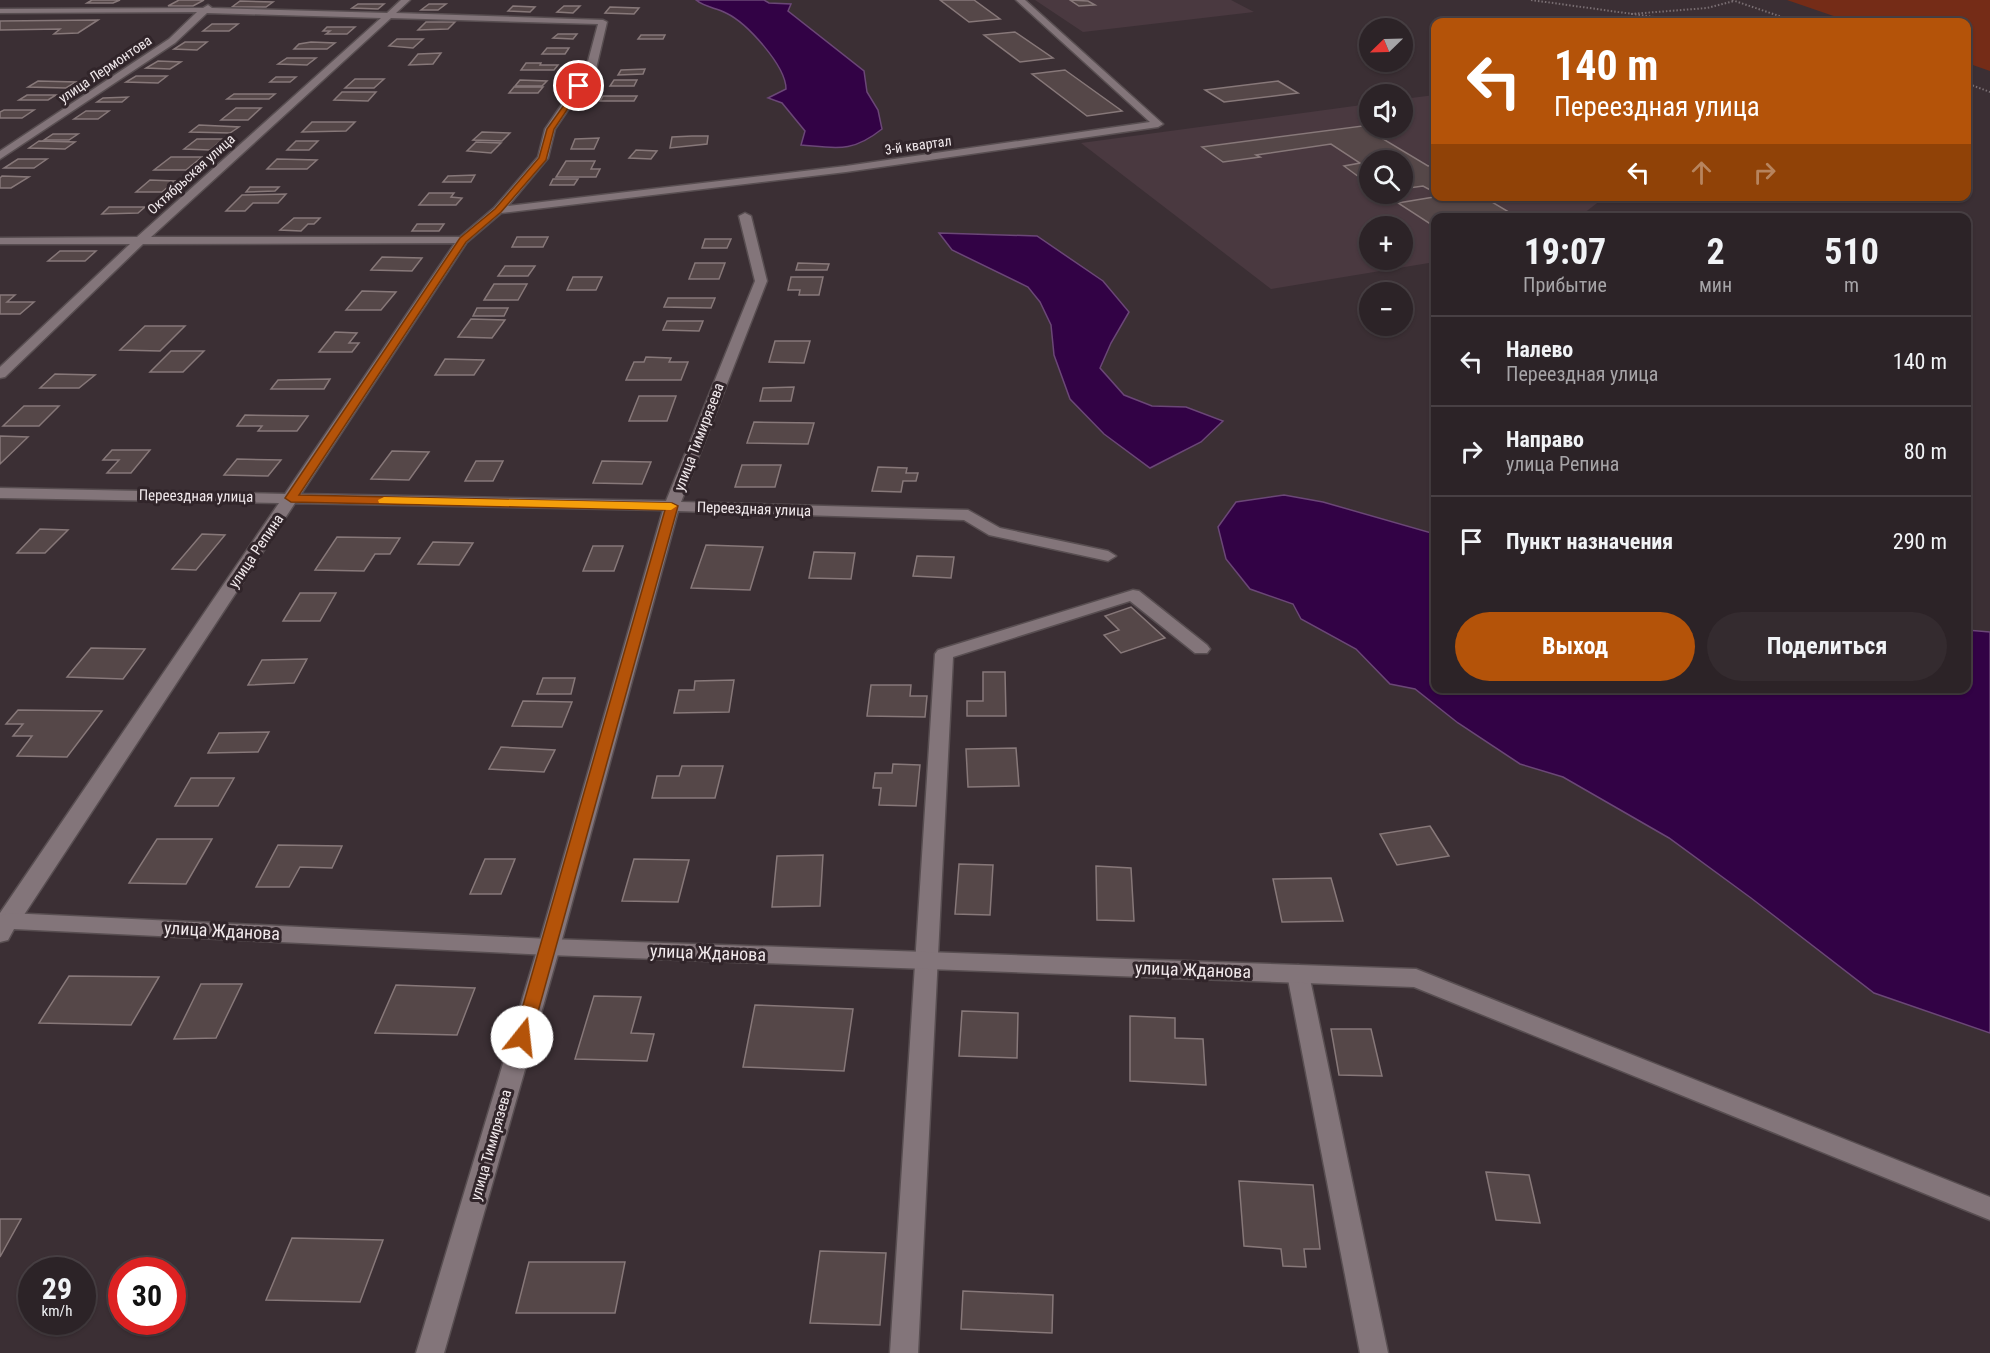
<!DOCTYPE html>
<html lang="ru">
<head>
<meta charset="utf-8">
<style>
	body { margin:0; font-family:"Roboto Condensed",sans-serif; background:#342b2f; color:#f1f3f6; height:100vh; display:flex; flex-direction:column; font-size:22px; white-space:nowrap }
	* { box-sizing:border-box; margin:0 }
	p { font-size:20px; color:#a6a4a7 }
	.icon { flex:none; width:33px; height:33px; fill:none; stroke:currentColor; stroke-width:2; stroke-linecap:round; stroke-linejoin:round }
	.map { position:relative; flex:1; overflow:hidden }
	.panel { position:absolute; left:1431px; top:213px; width:540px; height:480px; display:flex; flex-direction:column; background:#2c2327; border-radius:12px; box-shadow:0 2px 4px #0004,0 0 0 2px #484044 }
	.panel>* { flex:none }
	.top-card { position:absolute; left:1431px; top:18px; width:540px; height:183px; border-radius:12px; box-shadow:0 2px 4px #0004,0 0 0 2px #484044; background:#b45309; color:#fff; overflow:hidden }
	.needle { width:39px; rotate:247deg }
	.fabs { position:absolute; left:1359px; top:18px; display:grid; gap:12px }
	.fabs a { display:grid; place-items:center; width:54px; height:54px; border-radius:50%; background:#2c2327; box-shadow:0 2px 4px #0004,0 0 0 2px #484044; font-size:30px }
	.speed { position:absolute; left:18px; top:1257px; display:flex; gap:12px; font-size:30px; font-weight:700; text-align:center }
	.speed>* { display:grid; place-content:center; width:78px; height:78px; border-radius:50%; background:#2c2327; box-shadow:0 2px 4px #0004,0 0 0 2px #484044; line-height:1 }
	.speed small { font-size:15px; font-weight:400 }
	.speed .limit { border:9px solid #d22; background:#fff; color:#111 }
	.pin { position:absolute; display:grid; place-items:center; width:51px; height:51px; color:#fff; margin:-26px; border:3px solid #fff; border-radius:50%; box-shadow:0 2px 6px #0007 }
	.me { position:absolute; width:66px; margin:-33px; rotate:16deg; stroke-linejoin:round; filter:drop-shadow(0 0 4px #0008) }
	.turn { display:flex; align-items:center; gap:21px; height:126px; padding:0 24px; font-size:27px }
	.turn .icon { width:78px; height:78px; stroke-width:2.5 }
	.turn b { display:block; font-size:42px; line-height:51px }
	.lanes { display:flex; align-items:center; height:57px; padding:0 24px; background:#0003; justify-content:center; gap:30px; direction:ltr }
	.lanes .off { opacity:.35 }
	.eta { display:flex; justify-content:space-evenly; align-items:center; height:102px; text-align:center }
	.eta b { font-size:36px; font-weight:700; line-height:42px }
	.primary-button { display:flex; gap:12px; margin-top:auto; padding:12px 24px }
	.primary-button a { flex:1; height:69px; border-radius:36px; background:#b45309; color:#fff; font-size:24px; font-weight:700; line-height:69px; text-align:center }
	.primary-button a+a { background:#342b2f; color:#f1f3f6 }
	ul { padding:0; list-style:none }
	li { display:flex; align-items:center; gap:18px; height:90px; padding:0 24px; border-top:2px solid #484044 }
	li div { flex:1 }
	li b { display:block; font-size:22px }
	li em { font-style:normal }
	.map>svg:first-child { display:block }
	.built { fill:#4a3940; fill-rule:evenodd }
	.green { fill:#752c17 }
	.water { fill:#320245; stroke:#6b4777; stroke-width:1.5 }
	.building { fill:#554748; stroke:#877879; stroke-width:1.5 }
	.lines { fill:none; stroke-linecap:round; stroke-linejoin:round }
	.street-casing { stroke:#584e51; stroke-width:3 }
	.secondary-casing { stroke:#584e51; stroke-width:3 }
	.path { stroke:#796e72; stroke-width:2; stroke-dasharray:1.5 2; stroke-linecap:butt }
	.street { fill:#83757a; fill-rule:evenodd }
	.secondary { fill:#83757a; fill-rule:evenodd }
	.route { fill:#b45309; stroke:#753606; stroke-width:1.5 }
	.slow { fill:#f59e0b }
	.labels { text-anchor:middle; stroke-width:6; stroke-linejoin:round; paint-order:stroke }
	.far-street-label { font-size:14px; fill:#f1e9ec; stroke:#31252a }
	.street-label { font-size:15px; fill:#f1e9ec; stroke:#31252a }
	.near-street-label { font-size:18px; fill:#f1e9ec; stroke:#31252a }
</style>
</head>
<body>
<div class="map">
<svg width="1990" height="1353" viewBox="0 0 1990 1353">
	<rect width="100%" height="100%" fill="#3b2f34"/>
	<g class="built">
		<path d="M1035,0H1231L1254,12L1083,32Z"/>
		<path d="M1435,95L1436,196L1605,197L1579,217L1436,218L1435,262L1271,289L1081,143L1369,104L1370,128H1402L1403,99ZM1370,160H1402V194H1370ZM1370,226H1402V260H1370Z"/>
	</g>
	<path class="green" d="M1787,0H1990V71L1967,63L1966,22H1851Z"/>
	<g class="water">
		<path d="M696,0H764L769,3L791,4L788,11L864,71L867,92L878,110L882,129C852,153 837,148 801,145L805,131L782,103L768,98L786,89C786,66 747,23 726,13C717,8 704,7 696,0Z"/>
		<path d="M939,233L1037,236L1103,281L1129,312L1111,343L1100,368L1124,395L1152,406L1186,407L1223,421L1201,442L1150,468L1104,434L1070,399L1054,355L1051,325L1040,302L1028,287L952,250Z"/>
		<path d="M1284,495L1323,502L1435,534L1436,688H1966L1967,630L1990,632V1033L1874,993L1751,898L1669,838L1563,777L1520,764L1458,723L1415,689L1390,684L1356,649L1301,619L1293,604L1250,589L1226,559L1218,527L1236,502Z"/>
	</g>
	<g class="building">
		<path d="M92,0H120L113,3H87Z"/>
		<path d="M179,0H204L193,6H168Z"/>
		<path d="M940,0H974L1000,19L969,22Z"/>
		<path d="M1070,0L1088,1L1095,5L1079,6Z"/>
		<path d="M240,1L273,2L266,7H232Z"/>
		<path d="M358,4H384L378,9L352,8Z"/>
		<path d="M429,4H446L438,10H421Z"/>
		<path d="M513,6L535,7L530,12L508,11Z"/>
		<path d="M564,6H580L573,13L557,12Z"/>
		<path d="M610,7L639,8L634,14L605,13Z"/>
		<path d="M98,20L78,33L54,34L60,29L0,30V21Z"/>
		<path d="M426,22H455L448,29L418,30Z"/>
		<path d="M212,24H238L229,31H203Z"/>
		<path d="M327,27H355L347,34H326L330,31H323Z"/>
		<path d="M1015,32L1053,58L1020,62L984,35Z"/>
		<path d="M558,34H577L573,39L553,38Z"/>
		<path d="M641,35H665L663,39H638Z"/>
		<path d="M397,39H423L413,48L389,46Z"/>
		<path d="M185,42H207L197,50L174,49Z"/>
		<path d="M311,42L335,43L327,49H294L299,44Z"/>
		<path d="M547,48H569L565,54H542Z"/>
		<path d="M441,53L433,64L409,65L418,54Z"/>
		<path d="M287,58H316L307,65L278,64Z"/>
		<path d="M158,61L181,62L170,69L146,68Z"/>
		<path d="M526,63H541L540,65H558L554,70H521Z"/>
		<path d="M645,69L643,74L618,75L621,70Z"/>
		<path d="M1065,70L1122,111L1087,116L1032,74Z"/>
		<path d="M136,76H167L158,83L126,82Z"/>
		<path d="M276,77H296L290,82H270Z"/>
		<path d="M355,79H384L374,88H345Z"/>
		<path d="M520,80L547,81L542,86H515Z"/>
		<path d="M614,80H637L634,86H610Z"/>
		<path d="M38,81L76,82L66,88L28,87Z"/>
		<path d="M1278,81L1298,93L1224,102L1205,90Z"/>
		<path d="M514,87H543L538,93H509Z"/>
		<path d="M342,92H376L368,101L334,100Z"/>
		<path d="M234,94H275L269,99H227Z"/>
		<path d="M27,95H56L48,100H19Z"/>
		<path d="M603,96H637L634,101H600Z"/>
		<path d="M128,97L122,102H97L103,98Z"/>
		<path d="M236,108H261L248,120H221Z"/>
		<path d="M4,110H34L22,118H0V112Z"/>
		<path d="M86,111H109L98,119H74Z"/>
		<path d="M312,122H355L346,131L302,132Z"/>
		<path d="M199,125L239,127L230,133L190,132Z"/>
		<path d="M1370,125V128H1381L1392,134L1378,136L1428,166L1436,165V193L1423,186L1402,189V160H1370V185L1344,166L1360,163L1331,144L1256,155L1260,157L1223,162L1202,147Z"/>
		<path d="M482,132L510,133L502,141L473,140Z"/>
		<path d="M53,134H78L69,140H44Z"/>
		<path d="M692,136H708L707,144L670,148L672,137Z"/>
		<path d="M599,138L594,149H571L575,139Z"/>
		<path d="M197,139H223L210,150L184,149Z"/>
		<path d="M39,141L75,142L65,149L29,148Z"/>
		<path d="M296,141H318L309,150H287Z"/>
		<path d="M476,142L501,143L491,153L467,151Z"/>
		<path d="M636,150L657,151L651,159L629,158Z"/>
		<path d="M171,157H202L186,170H154Z"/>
		<path d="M18,159H47L34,168H4Z"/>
		<path d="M277,159L317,160L307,169H267Z"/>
		<path d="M566,161H595L591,169H600L596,177H556Z"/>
		<path d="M475,175L471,182H443L448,176Z"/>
		<path d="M2,176L29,177L11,188H0V178Z"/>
		<path d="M553,179H578L574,185H550Z"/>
		<path d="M150,180L175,181L162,192H136Z"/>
		<path d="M250,187H279L275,191L246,192Z"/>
		<path d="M429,193H454L451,197L462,198L456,205H419Z"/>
		<path d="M286,194L278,203H253L245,211H226L242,195Z"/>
		<path d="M1475,196L1481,200L1487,199L1514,215L1497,218H1436L1435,227L1398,203L1440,196Z"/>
		<path d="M109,207H145L138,213L102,214Z"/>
		<path d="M294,218H320L314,224H308L301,231L280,230Z"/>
		<path d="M417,224H444L439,231H412Z"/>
		<path d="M517,237H548L543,247H512Z"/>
		<path d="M705,239H731L727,248H702Z"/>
		<path d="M60,251H96L85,261H48Z"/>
		<path d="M382,257L422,258L412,271L371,270Z"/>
		<path d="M695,263H725L719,279H689Z"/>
		<path d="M798,263L829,264L827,270H796Z"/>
		<path d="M505,266H535L528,276H498Z"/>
		<path d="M573,277H602L596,290H567Z"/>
		<path d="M791,277H823L819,295H799L800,290H788Z"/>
		<path d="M494,284H527L518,300H484Z"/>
		<path d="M362,291L396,292L381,310H346Z"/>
		<path d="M0,295H15L7,302H34L20,314H0Z"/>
		<path d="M668,298H715L711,308L664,307Z"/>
		<path d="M477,308H508L504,316H473Z"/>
		<path d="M471,319L505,320L492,338L458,337Z"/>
		<path d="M667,321H703L699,331L663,330Z"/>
		<path d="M145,326H185L160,351L120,350Z"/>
		<path d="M335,332L357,333L349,343H359L352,352H319Z"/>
		<path d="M775,341H810L804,363L769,362Z"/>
		<path d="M171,351H204L183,372H150Z"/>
		<path d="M646,357L671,358L669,362H688L681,380H626L634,362H644Z"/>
		<path d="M445,359L484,360L474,375H435Z"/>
		<path d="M55,374L95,375L79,388H40Z"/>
		<path d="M330,379L324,389H271L278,380Z"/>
		<path d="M794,387L791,401H760L763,388Z"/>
		<path d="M639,396H676L667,421H629Z"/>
		<path d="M24,406H59L39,426H3Z"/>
		<path d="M245,415L308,416L297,431H258L262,426H237Z"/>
		<path d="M754,422L814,423L808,444L747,443Z"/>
		<path d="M0,436L28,437L0,464Z"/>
		<path d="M112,450H150L131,473H107L119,460H103Z"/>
		<path d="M392,451L429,452L409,480L371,479Z"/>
		<path d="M237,459L281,460L268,476L224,475Z"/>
		<path d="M476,461H503L493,481H465Z"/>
		<path d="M602,461L651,462L642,484L593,483Z"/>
		<path d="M742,465H781L775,487H735Z"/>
		<path d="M878,467L907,468L906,473H918L916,481H903L901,492L872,491Z"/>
		<path d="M40,529L68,530L45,553H17Z"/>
		<path d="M202,534L225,535L196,570L172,569Z"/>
		<path d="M337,537L400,538L390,554H375L364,571L315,570Z"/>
		<path d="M433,542L473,543L459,565L418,564Z"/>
		<path d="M706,545L763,547L750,590L691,588Z"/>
		<path d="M593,546H623L614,571H583Z"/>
		<path d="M814,552L855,553L851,579L809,578Z"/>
		<path d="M917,556L954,557L951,578L913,576Z"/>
		<path d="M300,593H336L320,621H283Z"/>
		<path d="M1131,607L1165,638L1121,653L1104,635L1119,630L1105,616Z"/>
		<path d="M91,648L145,649L123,679L67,677Z"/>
		<path d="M307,659L294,683L248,685L262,660Z"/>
		<path d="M983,672H1005L1006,716H967V701H983Z"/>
		<path d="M543,678H575L571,694H537Z"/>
		<path d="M734,680L729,712L674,713L679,690H694L695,681Z"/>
		<path d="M871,685H911L910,696H927L925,717L867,716Z"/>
		<path d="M523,701L572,702L562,727L512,726Z"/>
		<path d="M18,710L102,711L67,757L17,756L32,736H13L23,724H6Z"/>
		<path d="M269,732L258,752L208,753L219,733Z"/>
		<path d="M501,747L555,750L544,772L489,769Z"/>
		<path d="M1016,748L1019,786L968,787L966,749Z"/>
		<path d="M893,764L920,765L916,806L879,805L881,788H873L875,773H892Z"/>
		<path d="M682,766H723L715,798H652L657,776H679Z"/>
		<path d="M191,778H234L218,806H175Z"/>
		<path d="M1430,826L1449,856L1397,865L1380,834Z"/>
		<path d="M157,839H212L186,884L129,883Z"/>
		<path d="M278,845L342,846L332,868L300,867L289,887H256Z"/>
		<path d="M823,855L820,906L772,907L777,856Z"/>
		<path d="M485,859H515L501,894H470Z"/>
		<path d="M634,859L689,860L678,902L622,901Z"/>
		<path d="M959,864L993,865L990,915L955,914Z"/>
		<path d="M1096,866L1131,868L1134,921L1097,920Z"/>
		<path d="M1331,878L1343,921L1282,922L1273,879Z"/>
		<path d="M69,976L159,977L131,1025L39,1023Z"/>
		<path d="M201,984H242L216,1038L174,1039Z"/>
		<path d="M396,985L475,988L457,1035L375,1033Z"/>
		<path d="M594,996L641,997L631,1033L654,1034L647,1061L575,1059Z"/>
		<path d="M755,1005L853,1009L844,1071L743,1067Z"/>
		<path d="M962,1011L1018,1013L1017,1058L959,1056Z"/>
		<path d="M1130,1016L1175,1018V1038L1203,1039L1206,1085L1130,1081Z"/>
		<path d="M1331,1029H1371L1382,1076L1339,1075Z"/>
		<path d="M1486,1172L1529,1175L1540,1223L1496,1220Z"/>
		<path d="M1239,1181L1313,1185L1320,1249H1304L1306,1267L1283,1266L1281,1249L1244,1246Z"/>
		<path d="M0,1219H21L0,1257Z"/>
		<path d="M292,1238L383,1240L360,1302L266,1300Z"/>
		<path d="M820,1251L886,1253L880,1325L810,1323Z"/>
		<path d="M529,1262H625L615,1313H516Z"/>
		<path d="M963,1291L1053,1295L1052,1333L961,1329Z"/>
	</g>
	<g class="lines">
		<g class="street-casing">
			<g id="street">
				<path d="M401,0H410L396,13L603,20L607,22L596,69L555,129L548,158L508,206L846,166L1150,122L1016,0H1025L1163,124L1158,127L846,172L501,213L467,242L301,494L666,501L755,281L739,216L745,213L751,216L767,281L681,502L968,510L1000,528L1108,551L1116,556L1108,561L989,535L964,520L678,511L560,947L444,1353H416L538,947L663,510L295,503L16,927L0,929V913L279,503L0,498V488L285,494L455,243L143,244L5,377L0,378V367L130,244H0V238L137,237L381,18L207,13L175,43L0,159V151L169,39L197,12L0,13V9L203,8L208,5L212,8L387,13ZM391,18L598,24L586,69L545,129L538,157L494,208L460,237H151Z"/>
				<path d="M1133,590L1139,591L1207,645L1210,649L1207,653H1195L1130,601L953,657L918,1353H890L935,654L938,650Z"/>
				<path d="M1298,965L1306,968L1309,974L1388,1353H1360L1287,974L1290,968Z"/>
			</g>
		</g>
		<g class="secondary-casing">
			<path id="secondary" d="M8,913L549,939L1416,969L1990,1197V1220L1414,987L549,955L14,929L8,940L0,942V916Z"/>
		</g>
		<g class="path">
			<path d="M1531,0L1691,22"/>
			<path d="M1732,0L1797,22"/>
			<path d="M1631,14L1707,8L1734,1"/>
			<path d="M1966,83L1990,92"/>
		</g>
		<use href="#street" class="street"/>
		<use href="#secondary" class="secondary"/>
	</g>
	<path class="route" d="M579,84L583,86L554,129L546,160L501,212L466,242L299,495L672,503L678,506L531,1037L529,1042L522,1044L516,1042L514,1037L665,510L291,502L285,498L460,238L495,209L539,158L547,129Z"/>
	<path class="slow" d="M384,497L671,503L677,506L671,510L379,503L378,500Z"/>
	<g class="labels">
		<g class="far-street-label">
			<text transform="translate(105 69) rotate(-34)" y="5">улица Лермонтова</text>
			<text transform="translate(918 145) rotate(-8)" y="5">3-й квартал</text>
			<text transform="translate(191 174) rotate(-42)" y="5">Октябрьская улица</text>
		</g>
		<g class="street-label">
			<text transform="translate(699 437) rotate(-69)" y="5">улица Тимирязева</text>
			<text transform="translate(196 496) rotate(1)" y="5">Переездная улица</text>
			<text transform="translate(754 509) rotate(2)" y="5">Переездная улица</text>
			<text transform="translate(256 551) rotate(-56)" y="5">улица Репина</text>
			<text transform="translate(491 1145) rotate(-74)" y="5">улица Тимирязева</text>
		</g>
		<g class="near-street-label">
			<text transform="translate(222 931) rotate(3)" y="6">улица Жданова</text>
			<text transform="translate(708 953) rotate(2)" y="6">улица Жданова</text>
			<text transform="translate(1193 970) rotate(2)" y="6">улица Жданова</text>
		</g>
	</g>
</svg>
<div class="fabs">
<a><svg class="needle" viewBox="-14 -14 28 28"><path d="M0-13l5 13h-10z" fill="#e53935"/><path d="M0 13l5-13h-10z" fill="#a6a4a7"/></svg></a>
<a><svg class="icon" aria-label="sound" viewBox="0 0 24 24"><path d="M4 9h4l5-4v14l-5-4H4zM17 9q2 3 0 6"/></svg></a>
<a><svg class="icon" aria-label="search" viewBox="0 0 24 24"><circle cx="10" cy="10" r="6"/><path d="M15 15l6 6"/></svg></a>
<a>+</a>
<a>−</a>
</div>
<div class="speed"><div>29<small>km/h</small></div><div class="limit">30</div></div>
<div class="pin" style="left:579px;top:86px;background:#d93025"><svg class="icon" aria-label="arrive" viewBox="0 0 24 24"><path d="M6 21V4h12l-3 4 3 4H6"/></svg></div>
<svg class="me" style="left:522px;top:1037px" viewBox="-20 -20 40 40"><circle r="19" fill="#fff"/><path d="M0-13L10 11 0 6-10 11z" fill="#b45309"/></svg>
<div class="top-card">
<div class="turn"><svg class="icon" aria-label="left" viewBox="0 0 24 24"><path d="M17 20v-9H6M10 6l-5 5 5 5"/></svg><div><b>140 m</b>Переездная улица</div></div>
<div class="lanes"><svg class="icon" aria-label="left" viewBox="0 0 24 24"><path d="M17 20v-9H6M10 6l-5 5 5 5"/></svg><svg class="icon off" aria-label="ahead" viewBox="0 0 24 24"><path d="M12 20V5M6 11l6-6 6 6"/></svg><svg class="icon off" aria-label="right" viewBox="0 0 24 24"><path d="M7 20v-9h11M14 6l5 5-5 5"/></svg></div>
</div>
<section class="panel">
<div class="eta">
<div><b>19:07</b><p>Прибытие</p></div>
<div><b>2</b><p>мин</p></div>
<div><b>510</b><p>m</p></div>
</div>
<ul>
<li><svg class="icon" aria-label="left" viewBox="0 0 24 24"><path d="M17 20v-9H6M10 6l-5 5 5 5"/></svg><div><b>Налево</b><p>Переездная улица</p></div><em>140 m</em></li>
<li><svg class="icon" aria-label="right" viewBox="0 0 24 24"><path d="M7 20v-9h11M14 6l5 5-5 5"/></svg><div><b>Направо</b><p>улица Репина</p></div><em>80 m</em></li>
<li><svg class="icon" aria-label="arrive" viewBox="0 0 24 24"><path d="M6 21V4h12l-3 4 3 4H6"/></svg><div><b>Пункт назначения</b></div><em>290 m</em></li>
</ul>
<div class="primary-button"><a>Выход</a><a>Поделиться</a></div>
</section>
</div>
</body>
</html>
